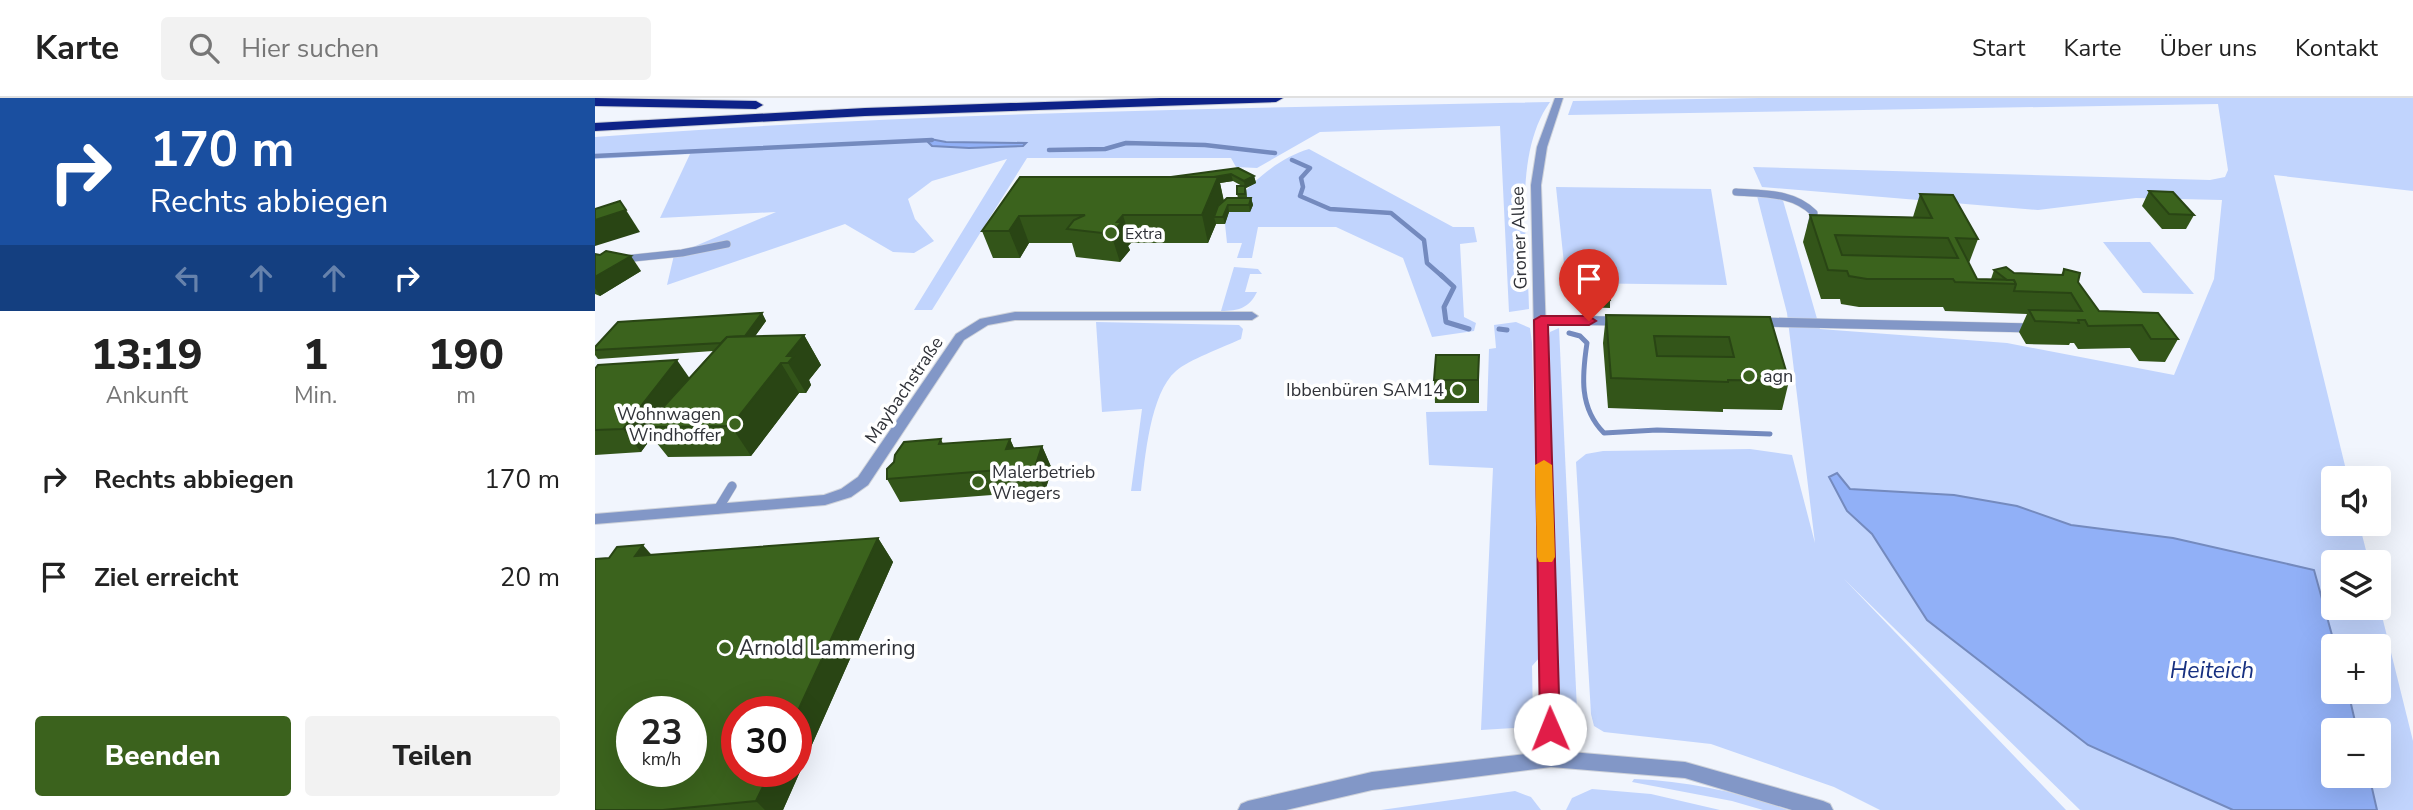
<!DOCTYPE html>
<html lang="de">
<head>
<meta charset="utf-8">
<style>
	body { margin:0; font-family:"Nunito Sans",sans-serif; background:#f2f2f2; color:#222; height:100vh; display:flex; flex-direction:column; font-size:26px; white-space:nowrap }
	* { box-sizing:border-box; margin:0 }
	p { font-size:23px; color:#767676 }
	.icon { flex:none; width:38px; height:38px; fill:none; stroke:currentColor; stroke-width:2; stroke-linecap:round; stroke-linejoin:round }
	.map { position:relative; flex:1; overflow:hidden }
	.panel { display:flex; flex-direction:column; background:#fff; width:595px }
	.panel>* { flex:none }
	.banner { background:#1a4fa0; color:#fff; overflow:hidden }
	.controls { position:absolute; left:1726px; top:368px; display:grid; gap:14px }
	.controls a { display:grid; place-items:center; width:70px; height:70px; border-radius:7px; background:#fff; box-shadow:0 7px 28px #0002; font-size:35px }
	.speed { position:absolute; left:21px; top:598px; display:flex; gap:14px; font-size:35px; font-weight:700; text-align:center }
	.speed>* { display:grid; place-content:center; width:91px; height:91px; border-radius:50%; background:#fff; box-shadow:0 7px 28px #0002; line-height:1 }
	.speed small { font-size:18px; font-weight:400 }
	.speed .limit { border:10px solid #d22; background:#fff; color:#111 }
	.pin { position:absolute; display:grid; place-items:center; width:60px; height:60px; color:#fff; margin:-72px -30px; border-radius:50% 50% 50% 0; rotate:-45deg; box-shadow:0 0 7px #0007 }
	.pin .icon { rotate:45deg }
	.me { position:absolute; width:77px; margin:-38px; rotate:359deg; stroke-linejoin:round; filter:drop-shadow(0 0 5px #0008) }
	.turn { display:flex; align-items:center; gap:24px; height:147px; padding:0 35px; font-size:32px }
	.turn .icon { width:91px; height:91px; stroke-width:2.5 }
	.turn b { display:block; font-size:49px; line-height:60px }
	.lanes { display:flex; align-items:center; height:66px; padding:0 35px; background:#0003; justify-content:center; gap:35px; direction:ltr }
	.lanes .off { opacity:.35 }
	.eta { display:flex; justify-content:space-evenly; align-items:center; height:119px; text-align:center }
	.eta b { font-size:42px; font-weight:800; line-height:49px }
	.cta { display:flex; gap:14px; margin-top:auto; padding:14px 35px }
	.cta a { flex:1; height:80px; border-radius:7px; background:#3b621d; color:#fff; font-size:28px; font-weight:800; line-height:80px; text-align:center }
	.cta a+a { background:#f2f2f2; color:#222 }
	ul { padding:0; list-style:none }
	li { display:flex; align-items:center; gap:21px; height:98px; padding:0 35px }
	li div { flex:1 }
	li b { display:block; font-size:26px }
	li em { font-style:normal }
	header { display:flex; align-items:center; gap:42px; box-sizing:border-box; height:98px; padding:0 35px; background:#fff; border-bottom:2px solid #e0e0e0 }
	header strong { font-size:33px }
	nav { display:flex; gap:38px; margin-inline-start:auto; font-size:24px }
	.search { width:490px; height:63px; background:#f2f2f2; display:flex; align-items:center; gap:18px; box-sizing:border-box; padding:0 24px; border-radius:7px; color:#767676; font-size:26px }
	main { display:flex; flex:1; min-height:0 }
	.map>svg:first-child { display:block }
	.green { fill:#c1d4fd; fill-rule:evenodd }
	.water { fill:#91b0f7; stroke:#748abe; stroke-width:2 }
	.lines { fill:none; stroke-linecap:round; stroke-linejoin:round }
	.stream-far1 { stroke:#748abe; stroke-width:4.5 }
	.stream { stroke:#748abe; stroke-width:5 }
	.lane-far1-casing { stroke:#ced2da; stroke-width:8 }
	.lane-casing { stroke:#ced2da; stroke-width:10 }
	.street-casing { stroke:#ced2da; stroke-width:2 }
	.highway-casing { stroke:#ced2da; stroke-width:2 }
	.lane-far1 { stroke:#8297c7; stroke-width:7 }
	.lane { stroke:#8297c7; stroke-width:9 }
	.street { fill:#8297c7; fill-rule:evenodd }
	.highway { fill:#0d2288; fill-rule:evenodd }
	.wall { fill:#335519; fill-rule:evenodd }
	.shaded-wall { fill:#294514 }
	.building { fill:#3b631d; stroke:#294514; stroke-width:2; fill-rule:evenodd }
	.route { fill:#e11d48; stroke:#92132f; stroke-width:2 }
	.slow { fill:#f59e0b }
	.poi-dot { fill:#3b621d; stroke:#fff; stroke-width:2.5 }
	.labels { text-anchor:middle; stroke-width:7; stroke-linejoin:round; paint-order:stroke }
	.far-poi-label { font-size:16px; fill:#303238; stroke:#fff; text-anchor:start }
	.street-label { font-size:18px; fill:#303238; stroke:#fff }
	.poi-label { font-size:18px; fill:#303238; stroke:#fff; text-anchor:start }
	.near-poi-label { font-size:21px; fill:#303238; stroke:#fff; text-anchor:start }
	.near-water-label { font-size:23px; font-style:italic; fill:#183181; stroke:#fff }
</style>
</head>
<body>
<header>
<strong>Karte</strong>
<div class="search"><svg class="icon" aria-label="search" viewBox="0 0 24 24"><circle cx="10" cy="10" r="6"/><path d="M15 15l6 6"/></svg>Hier suchen</div>
<nav><a>Start</a><a>Karte</a><a>Über uns</a><a>Kontakt</a></nav>
</header>
<main>
<section class="panel">
<div class="banner">
<div class="turn"><svg class="icon" aria-label="right" viewBox="0 0 24 24"><path d="M7 20v-9h11M14 6l5 5-5 5"/></svg><div><b>170 m</b>Rechts abbiegen</div></div>
<div class="lanes"><svg class="icon off" aria-label="left" viewBox="0 0 24 24"><path d="M17 20v-9H6M10 6l-5 5 5 5"/></svg><svg class="icon off" aria-label="ahead" viewBox="0 0 24 24"><path d="M12 20V5M6 11l6-6 6 6"/></svg><svg class="icon off" aria-label="ahead" viewBox="0 0 24 24"><path d="M12 20V5M6 11l6-6 6 6"/></svg><svg class="icon" aria-label="right" viewBox="0 0 24 24"><path d="M7 20v-9h11M14 6l5 5-5 5"/></svg></div>
</div>
<div class="eta">
<div><b>13:19</b><p>Ankunft</p></div>
<div><b>1</b><p>Min.</p></div>
<div><b>190</b><p>m</p></div>
</div>
<ul>
<li><svg class="icon" aria-label="right" viewBox="0 0 24 24"><path d="M7 20v-9h11M14 6l5 5-5 5"/></svg><div><b>Rechts abbiegen</b></div><em>170 m</em></li>
<li><svg class="icon" aria-label="arrive" viewBox="0 0 24 24"><path d="M6 21V4h12l-3 4 3 4H6"/></svg><div><b>Ziel erreicht</b></div><em>20 m</em></li>
</ul>
<div class="cta"><a>Beenden</a><a>Teilen</a></div>
</section>
<div class="map">
<svg width="1818" height="712" viewBox="0 0 1818 712">
	<rect width="100%" height="100%" fill="#f1f5fd"/>
	<g class="green">
		<path d="M1164,0H1818V93L1679,77L1753,380H1738V425H1764L1774,464H1738V509H1783V502L1818,643V712H1485L1249,481L1471,712H1285L1239,689L1116,646L1009,634L999,628L996,616L981,364L991,356L1008,353L1155,351L1197,357L1220,445L1192,215L1162,98L1187,99L1225,231L1412,245L1579,277L1619,181L1627,102L1541,100L1443,112L1167,89L1158,69L1615,82L1630,79L1633,72L1623,6L973,17L978,3ZM1738,548H1783V593H1738ZM1738,632H1783V677H1738Z"/>
		<path d="M955,4C917,57 933,148 934,211L914,214L905,28L725,34L662,70L641,69L636,60H432L337,212H319L412,61L337,83L313,101L320,121L339,143L319,155L298,154L250,126L72,187L79,157L181,114L65,120L95,56L0,61V39C317,15 636,10 955,4Z"/>
		<path d="M714,51L858,129H879L882,144L865,146L869,219L881,225L879,233L837,239L808,160L741,129H663L657,160H642L647,145H632L630,126L633,116L629,105H640C657,83 686,59 714,51Z"/>
		<path d="M961,89L1116,91L1132,187L971,185Z"/>
		<path d="M1508,144H1555L1599,196L1548,195Z"/>
		<path d="M639,169L663,171L667,176H655L650,194H662C654,210 644,213 626,213Z"/>
		<path d="M501,224L644,227L648,231L646,241C629,249 593,262 581,273C555,295 550,361 546,393H536L547,311L507,314Z"/>
		<path d="M921,224L935,230L937,245L946,558L937,568L938,622L935,629L886,632L898,370L834,367L831,314L892,313L894,251L901,250L899,227Z"/>
		<path d="M964,230L982,612L969,624L964,617L953,245L955,234Z"/>
		<path d="M1039,681C1093,683 1143,694 1193,712H1168L1137,703L1037,684Z"/>
		<path d="M997,691L1056,696L1125,712H971L977,700Z"/>
		<path d="M920,693L936,699L946,712H786Z"/>
	</g>
	<g class="water">
		<path d="M335,41L351,44L431,45L428,48L374,50L337,48L333,44Z"/>
		<path d="M1242,375L1255,391L1359,397L1422,408L1476,427L1578,440L1719,472L1740,548H1738V593H1753L1762,632H1738V677H1774L1782,712H1638L1493,647L1332,522L1277,436L1252,413L1234,379Z"/>
	</g>
	<g class="lines">
		<g class="stream-far1">
			<path d="M454,52L510,51L531,45L610,47L680,55"/>
			<path d="M0,58L337,42"/>
			<path d="M697,62L715,70L706,80L708,89L705,98L735,111L796,115L829,142L832,165L848,179"/>
		</g>
		<g class="stream">
			<path d="M846,177L859,189L849,209L851,224L874,231"/>
			<path d="M904,231L912,232"/>
			<path d="M974,235L985,238L992,245C987,278 984,310 1009,335L1062,332L1175,336"/>
		</g>
		<g class="lane-far1-casing">
			<g id="lane-far1">
				<path d="M1141,94C1169,96 1198,94 1219,115L1216,128"/>
				<path d="M0,164L87,155L132,146"/>
			</g>
		</g>
		<g class="lane-casing">
			<g id="lane">
				<path d="M946,222L1021,223"/>
				<path d="M1166,224L1438,230"/>
				<path d="M123,411L137,388"/>
			</g>
		</g>
		<g class="street-casing">
			<g id="street">
				<path d="M960,0H968L952,49L946,87L965,653L1090,664L1228,703L1235,706L1238,712H1197L1090,680L956,669L777,692L691,712H643L646,706L653,703L777,674L947,654L936,87L942,49Z"/>
				<path d="M420,214H657L663,218L657,222H420L393,227L369,242L273,387L256,399L230,407L0,426V416L229,397L246,391L263,379L361,236L385,221Z"/>
			</g>
		</g>
		<g class="highway-casing">
			<g id="highway">
				<path d="M0,0L161,3L168,7L161,11L0,8Z"/>
				<path d="M565,0H688L681,4L270,18L0,33V25L270,10Z"/>
			</g>
		</g>
		<use href="#lane-far1" class="lane-far1"/>
		<use href="#lane" class="lane"/>
		<use href="#street" class="street"/>
		<use href="#highway" class="highway"/>
	</g>
	<g class="wall">
		<path d="M643,70L659,78L661,85L651,90L652,100H656L658,107L655,114H634L630,126H621L613,145H536L533,148L535,152L525,164L481,159L477,145H434L425,160H398L387,133L425,79H576ZM638,83L647,88L642,96L643,100L629,103L625,85Z"/>
		<path d="M1554,93L1599,117L1591,131H1567L1547,108Z"/>
		<path d="M1325,96L1383,141L1374,165L1382,181H1396L1399,172L1419,175L1466,177L1469,171L1483,184L1504,213L1563,215L1583,241L1570,264L1544,263L1535,250L1483,251L1479,245H1475L1474,247L1431,246L1424,234L1432,216L1350,213L1348,209H1264L1246,206L1245,201H1226L1208,144L1215,117L1318,119Z"/>
		<path d="M0,156L46,173L5,198L0,196Z"/>
		<path d="M989,192L1015,202V210L989,209Z"/>
		<path d="M167,215L171,223L160,238L209,237L226,267L214,282L216,287L211,295H204L156,358L73,359L57,339L46,354L0,357V271L94,280L118,253L3,261L0,257V249Z"/>
		<path d="M1011,217L1175,219L1194,283L1187,312L1128,311V314L1013,310L1008,245Z"/>
		<path d="M884,280V305H840L839,282Z"/>
		<path d="M346,341L348,346L415,341L419,350L447,348L457,371L450,393L305,404L292,381Z"/>
		<path d="M283,440L298,464L188,712H0L57,457Z"/>
	</g>
	<g class="shaded-wall">
		<path d="M636,76L638,83L625,85L629,105L619,119L621,126L613,145L607,117L576,84Z"/>
		<path d="M659,78L661,85L651,90L652,103L649,83Z"/>
		<path d="M656,100L658,107L655,114L654,107Z"/>
		<path d="M633,107L634,114L630,126L628,119Z"/>
		<path d="M31,112L45,134L0,148V122Z"/>
		<path d="M528,117L536,145L533,148L535,152L525,164L516,136L522,124Z"/>
		<path d="M424,118L434,145L425,160L414,133Z"/>
		<path d="M36,158L46,173L5,198L0,190V179Z"/>
		<path d="M167,215L171,223L151,251L146,243Z"/>
		<path d="M209,237L226,267L214,282L216,287L211,295L193,265L192,258Z"/>
		<path d="M884,257V305L883,282Z"/>
		<path d="M82,262L98,285L50,329L57,339L46,354L28,331Z"/>
		<path d="M186,265L204,295L156,358L136,328Z"/>
		<path d="M415,341L425,364L411,351Z"/>
		<path d="M447,348L457,371L450,393L440,369Z"/>
		<path d="M283,440L298,464L188,712H170L161,703L175,674H201V617Z"/>
		<path d="M48,447L68,470L40,458Z"/>
	</g>
	<g class="building">
		<path d="M643,70L659,78L649,83L636,76L619,79H576Z"/>
		<path d="M425,79H623L607,117H528L522,124H527L516,136L472,131L479,122L490,117L424,118L414,133H387Z"/>
		<rect x="642" y="88" width="8" height="8"/>
		<path d="M1554,93L1578,94L1599,117L1574,116Z"/>
		<path d="M1325,96L1358,97L1383,141L1361,140L1382,181L1419,182L1421,186L1360,184L1358,181H1272L1254,178L1252,173L1233,172L1215,117L1337,120ZM1240,137L1353,140L1363,160L1247,157Z"/>
		<path d="M632,100H656L654,107H633L628,119H619L623,108Z"/>
		<path d="M25,103L31,112L0,122V111Z"/>
		<path d="M11,153L36,158L0,179V156L5,157Z"/>
		<path d="M1411,169L1419,175L1468,177L1469,171L1485,175L1483,184L1504,213L1563,215L1583,241H1556L1547,227L1493,228L1490,222H1483L1484,225L1440,223L1434,212L1487,213L1476,195L1419,193L1421,186L1419,182H1412L1399,172Z"/>
		<path d="M1014,191L1015,202L989,201V192Z"/>
		<path d="M167,215L150,238L132,239L126,245L0,252V249L23,224Z"/>
		<path d="M1011,217L1175,219L1194,283L1133,282V284L1016,280ZM1059,238L1134,239L1139,259L1062,258Z"/>
		<path d="M209,237L192,258H199L193,265H186L136,328L50,329L132,239Z"/>
		<path d="M841,257H884L883,282H839Z"/>
		<path d="M82,262L28,331L0,332V271L3,267Z"/>
		<path d="M346,341L344,346L415,341L411,351L447,348L440,369L292,381V371L299,364L300,357L309,344Z"/>
		<path d="M283,440L201,617V614H142V674H175L161,703L68,712H0V461L14,460L22,449L48,447L40,458ZM37,614H96V674H37Z"/>
	</g>
	<path class="route" d="M946,218H994L1001,223L994,227H953L965,631L962,637L955,640L948,637L945,631L939,222Z"/>
	<path class="slow" d="M949,362L957,367L960,459L957,464H944L942,459L940,367Z"/>
	<g class="poi-dot">
		<circle cx="516" cy="135" r="7"/>
		<circle cx="1154" cy="278" r="7"/>
		<circle cx="863" cy="292" r="7"/>
		<circle cx="140" cy="326" r="7"/>
		<circle cx="383" cy="384" r="7"/>
		<circle cx="130" cy="550" r="7"/>
	</g>
	<g class="labels">
		<g class="far-poi-label">
			<text x="530" y="141">Extra</text>
		</g>
		<g class="street-label">
			<text transform="translate(924 140) rotate(-92)" y="6">Groner Allee</text>
			<text transform="translate(309 292) rotate(-56)" y="6">Maybachstraße</text>
		</g>
		<g class="poi-label">
			<text x="1168" y="284">agn</text>
			<text x="849" y="298" text-anchor="end">Ibbenbüren SAM14</text>
			<text x="126" y="322" text-anchor="end">Wohnwagen<tspan x="126" dy="21">Windhoffer</tspan></text>
			<text x="397" y="380">Malerbetrieb<tspan x="397" dy="21">Wiegers</tspan></text>
		</g>
		<g class="near-poi-label">
			<text x="144" y="557">Arnold Lammering</text>
		</g>
		<g class="near-water-label">
			<text x="1617" y="580">Heiteich</text>
		</g>
	</g>
</svg>
<div class="controls">
<a><svg class="icon" aria-label="sound" viewBox="0 0 24 24"><path d="M4 9h4l5-4v14l-5-4H4zM17 9q2 3 0 6"/></svg></a>
<a><svg class="icon" aria-label="layers" viewBox="0 0 24 24"><path d="M12 4l9 5-9 5-9-5zM3 14l9 5 9-5"/></svg></a>
<a>+</a>
<a>−</a>
</div>
<div class="speed"><div>23<small>km/h</small></div><div class="limit">30</div></div>
<div class="pin" style="left:994px;top:223px;background:#d93025"><svg class="icon" aria-label="arrive" viewBox="0 0 24 24"><path d="M6 21V4h12l-3 4 3 4H6"/></svg></div>
<svg class="me" style="left:955px;top:631px" viewBox="-20 -20 40 40"><circle r="19" fill="#fff"/><path d="M0-13L10 11 0 6-10 11z" fill="#e11d48"/></svg>
</div>
</main>
</body>
</html>
